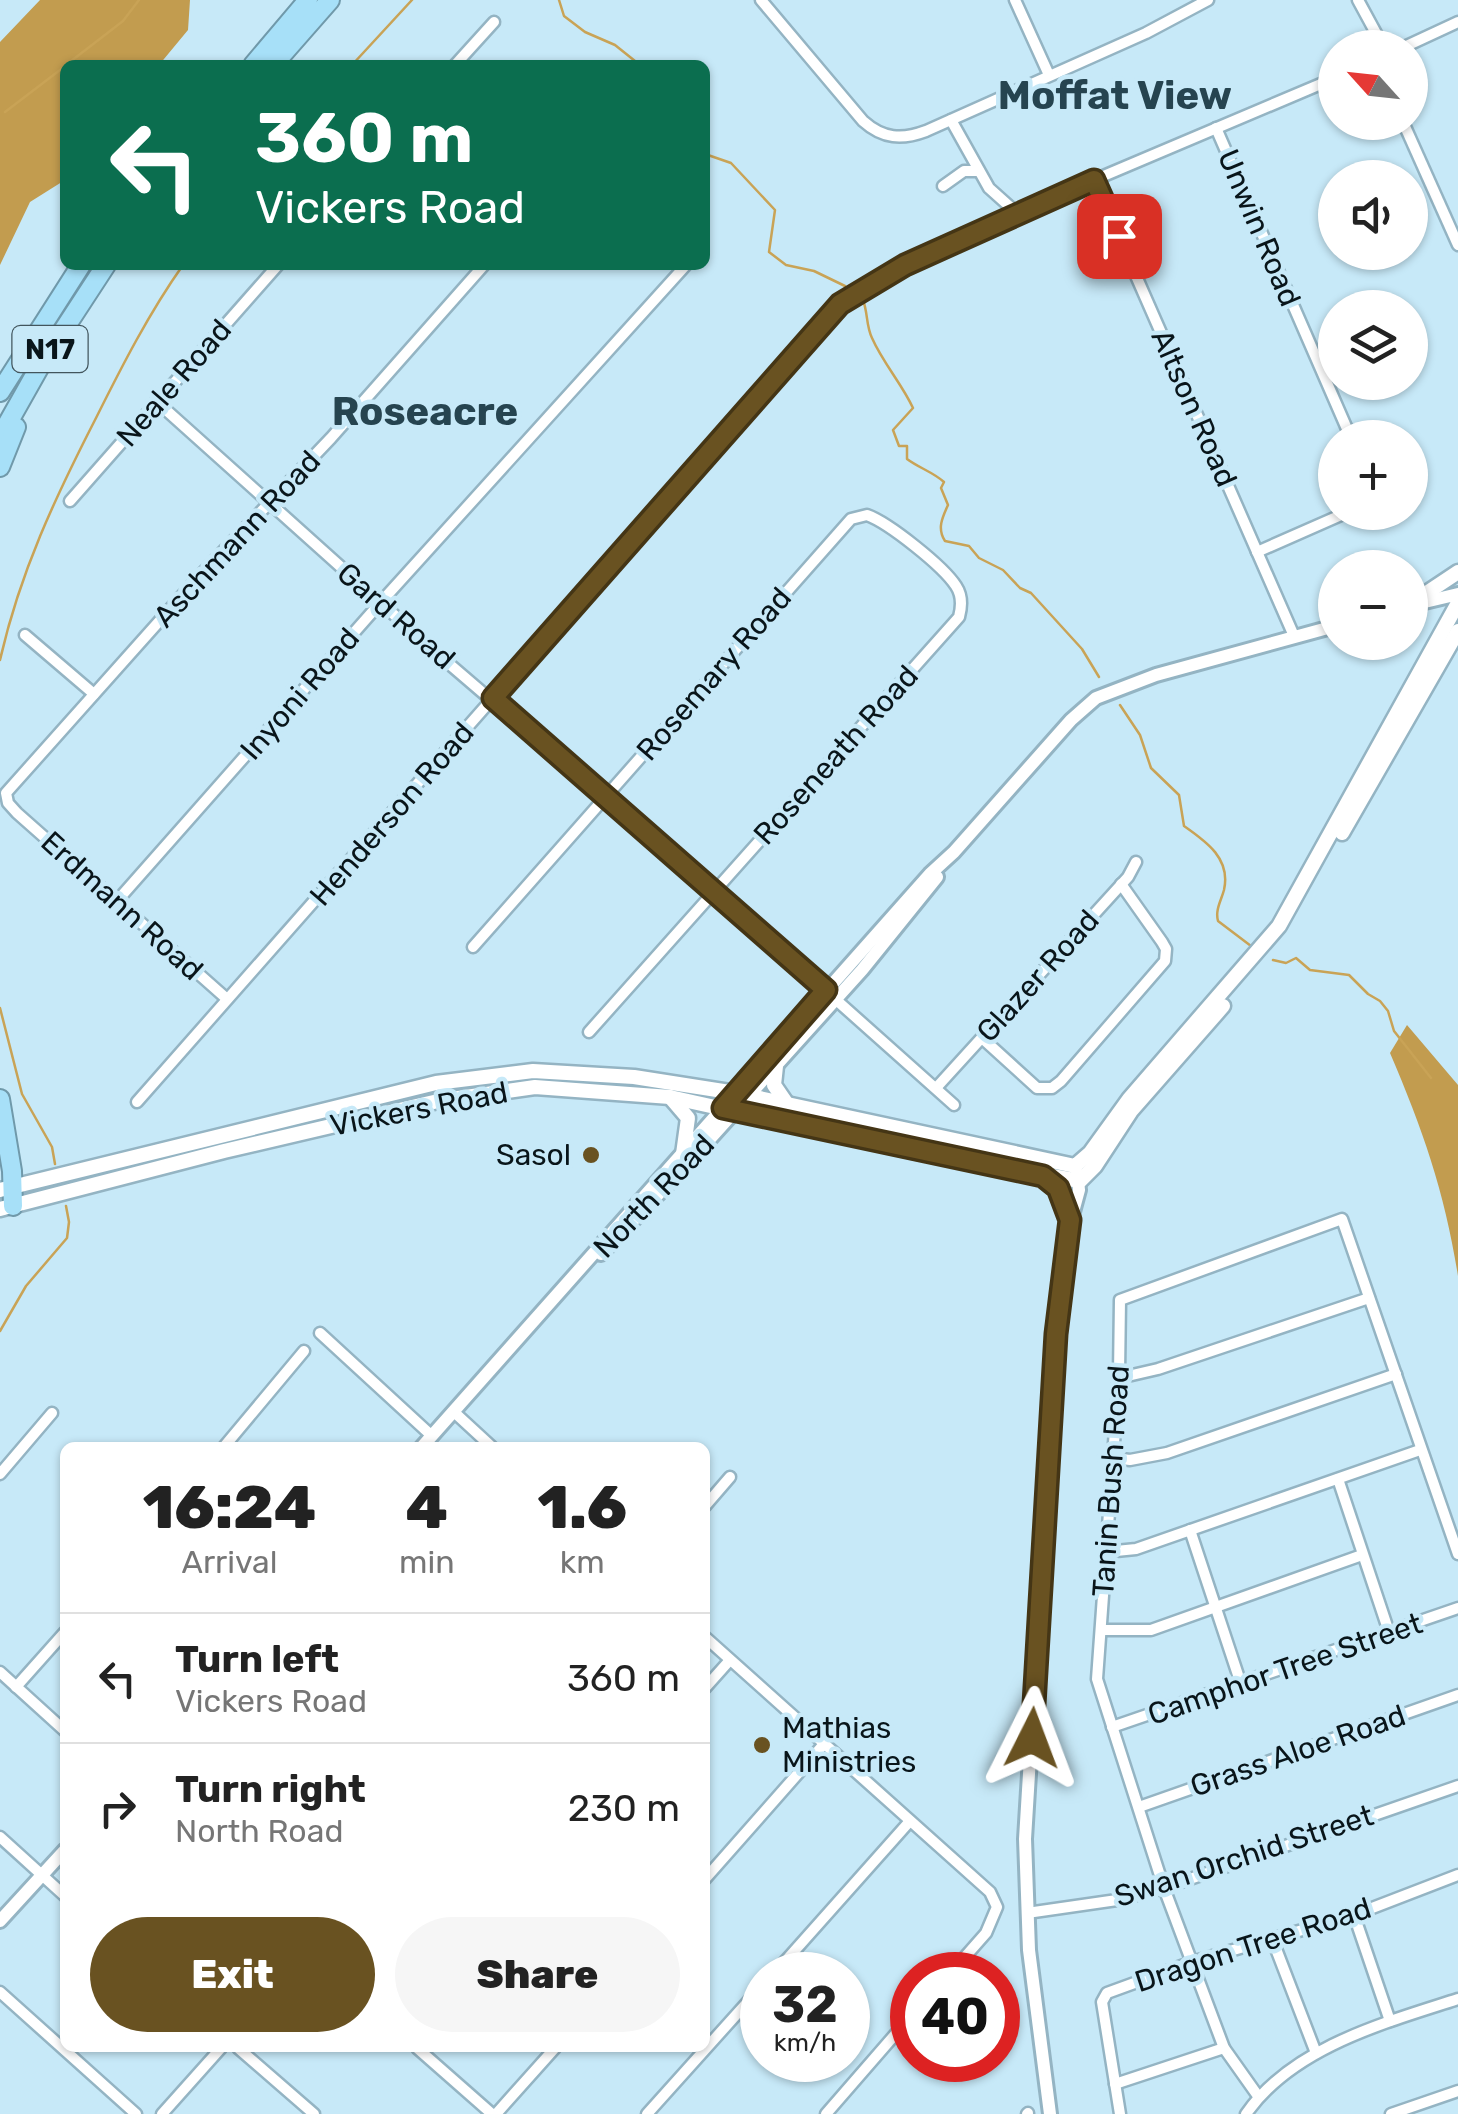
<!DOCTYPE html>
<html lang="en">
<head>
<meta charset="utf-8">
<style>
	body { margin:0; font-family:Rubik,sans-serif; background:#f6f6f6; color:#222; height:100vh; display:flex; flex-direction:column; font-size:38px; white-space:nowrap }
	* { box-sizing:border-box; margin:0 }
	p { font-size:32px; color:#767676 }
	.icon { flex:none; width:55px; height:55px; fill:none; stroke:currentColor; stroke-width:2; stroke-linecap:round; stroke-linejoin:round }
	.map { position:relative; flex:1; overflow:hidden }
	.details { position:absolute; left:60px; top:1442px; width:650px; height:610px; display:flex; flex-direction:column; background:#fff; border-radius:15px; box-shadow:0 2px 8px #0004 }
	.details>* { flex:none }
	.hud { position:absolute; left:60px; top:60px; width:650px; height:210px; border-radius:15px; box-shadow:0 2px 8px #0004; background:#0b6e4f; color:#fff; overflow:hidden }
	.needle { width:65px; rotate:297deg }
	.buttons { position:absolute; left:1318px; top:30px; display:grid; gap:20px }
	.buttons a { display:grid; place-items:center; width:110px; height:110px; border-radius:50%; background:#fff; box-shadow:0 2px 8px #0004; font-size:50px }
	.speed { position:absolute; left:740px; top:1952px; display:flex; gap:20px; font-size:50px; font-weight:700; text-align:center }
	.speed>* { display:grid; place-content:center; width:130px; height:130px; border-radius:50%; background:#fff; box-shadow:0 2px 8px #0004; line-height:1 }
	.speed small { font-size:25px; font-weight:400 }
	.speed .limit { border:15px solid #d22; background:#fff; color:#111 }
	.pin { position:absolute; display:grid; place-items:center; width:85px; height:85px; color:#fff; margin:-42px; border-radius:20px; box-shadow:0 5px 15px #0006 }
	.me { position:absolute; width:110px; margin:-55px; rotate:3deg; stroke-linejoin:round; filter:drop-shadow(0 0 8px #0008) }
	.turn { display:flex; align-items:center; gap:35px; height:210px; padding:0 30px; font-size:45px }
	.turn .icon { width:130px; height:130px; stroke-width:2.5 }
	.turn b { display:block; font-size:70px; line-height:85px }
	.eta { display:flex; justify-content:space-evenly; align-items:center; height:170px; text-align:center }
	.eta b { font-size:60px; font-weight:800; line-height:70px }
	.cta { display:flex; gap:20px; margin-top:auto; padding:20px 30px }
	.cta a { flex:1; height:115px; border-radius:60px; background:#695221; color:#fff; font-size:40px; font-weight:800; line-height:115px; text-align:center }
	.cta a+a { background:#f6f6f6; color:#222 }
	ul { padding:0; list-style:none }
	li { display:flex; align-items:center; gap:30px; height:130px; padding:0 30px; border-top:2px solid #e0e0e0 }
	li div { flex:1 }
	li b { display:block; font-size:38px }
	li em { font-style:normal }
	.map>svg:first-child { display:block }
	.forest { fill:#c29c4f }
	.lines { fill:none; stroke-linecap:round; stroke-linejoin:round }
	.stream { stroke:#c9a356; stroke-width:2.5 }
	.minor-casing { stroke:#94b4c3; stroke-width:15 }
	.tertiary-casing { stroke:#94b4c3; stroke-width:18 }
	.secondary-casing { stroke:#94b4c3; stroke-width:19 }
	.motorway-casing { stroke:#7099aa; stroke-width:22 }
	.minor { stroke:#fff; stroke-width:10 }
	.tertiary { stroke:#fff; stroke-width:12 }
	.secondary { stroke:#fff; stroke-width:14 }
	.motorway { stroke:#a7e0f8; stroke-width:18 }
	.route-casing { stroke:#443515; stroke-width:25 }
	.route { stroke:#695221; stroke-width:18 }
	.poi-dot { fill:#695221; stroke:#c7e9f8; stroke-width:4 }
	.labels { text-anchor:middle; stroke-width:9; stroke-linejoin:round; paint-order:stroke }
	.shield { fill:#c7e9f8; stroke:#42555d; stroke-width:2.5 }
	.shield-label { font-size:28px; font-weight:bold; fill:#09151a }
	.street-label { font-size:30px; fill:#09151a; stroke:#c7e9f8 }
	.poi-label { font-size:30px; fill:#09151a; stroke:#c7e9f8; text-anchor:end }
	.district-label { font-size:40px; font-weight:bold; fill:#264450; stroke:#c7e9f8 }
</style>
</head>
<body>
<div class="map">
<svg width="1458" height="2114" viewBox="0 0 1458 2114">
	<rect width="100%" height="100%" fill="#c7e9f8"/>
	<g class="forest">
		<path d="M40,0H190L188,30L159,65H65V180L30,202L0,265V42Z"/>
		<path d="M1407,1025L1458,1085V1276C1445,1193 1423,1130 1390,1053Z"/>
	</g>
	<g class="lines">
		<g class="stream">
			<path d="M559,0L564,16L585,32L615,45L640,65"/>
			<path d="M66,65L123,21L139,0"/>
			<path d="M352,65L412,0"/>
			<path d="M5,112L64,67"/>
			<path d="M705,154L731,163L775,210L769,252L786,265L814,271L845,286"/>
			<path d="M863,300C868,313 866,326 872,338C883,363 902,384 913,408L893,430L899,446H907V459C919,468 933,472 944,482L941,488L948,505C942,518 937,529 945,541L969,546L979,558L1003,570L1020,588L1031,593L1082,649L1099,677"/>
			<path d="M0,660C20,572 55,498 96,418C122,366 149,313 183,265"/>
			<path d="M1120,705L1140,735L1151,768L1179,795L1184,826C1207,842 1231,859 1224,890C1221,901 1215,910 1218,921L1251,946"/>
			<path d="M1273,960L1286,963L1296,958L1310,970L1349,975L1368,994L1380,1001L1388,1011L1394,1031L1431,1078"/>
			<path d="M0,1008L22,1094L52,1147L55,1164"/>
			<path d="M0,1331L26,1286L67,1238L69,1222L66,1206"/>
		</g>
		<g class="minor-casing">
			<g id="minor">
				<path d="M761,0L863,121C883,139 902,140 926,131L1146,33L1208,0"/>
				<path d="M1015,0L1049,75"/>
				<path d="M1358,0L1384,48"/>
				<path d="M1402,48L1458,22"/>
				<path d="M455,65L494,22"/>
				<path d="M951,120L989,188L1018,214"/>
				<path d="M1403,122L1458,245"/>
				<path d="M1216,128L1351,438"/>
				<path d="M1094,180L1294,636"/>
				<path d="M943,186L964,171H979"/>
				<path d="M156,401L440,656L714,891L954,1105"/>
				<path d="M70,501L278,265"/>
				<path d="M1257,552L1348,512"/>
				<path d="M25,635L94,694"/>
				<path d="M117,901L381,602L686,265"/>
				<path d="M473,947L851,519L867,515C889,523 943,566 956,586C962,595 962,606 959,617L589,1032"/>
				<path d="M227,999L17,813L8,803L6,793L196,580L331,438L484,265"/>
				<path d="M982,1038L1037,1088H1052L1061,1081L1165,961L1166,949L1162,942L1121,884"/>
				<path d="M936,1088L1128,877L1136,862"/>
				<path d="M137,1102L840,304L905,265L1094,180L1335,78"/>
				<path d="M320,1333L432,1436"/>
				<path d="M1119,1374L1132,1375L1158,1369L1369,1298"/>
				<path d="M454,1412L493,1448"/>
				<path d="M223,1448L304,1351"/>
				<path d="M1113,1458L1130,1460L1167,1453L1396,1374"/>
				<path d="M0,1474L52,1413"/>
				<path d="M1338,1479L1389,1632"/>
				<path d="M705,1506L730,1477"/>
				<path d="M1190,1530L1241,1684"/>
				<path d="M1106,1552L1136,1549L1420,1450"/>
				<path d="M1101,1630H1151L1362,1555"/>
				<path d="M705,1637L990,1892L997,1907L986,1933L949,1975"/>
				<path d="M0,1672L65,1731"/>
				<path d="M16,1687L65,1632"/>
				<path d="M705,1688L730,1660"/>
				<path d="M1112,1727L1458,1608"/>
				<path d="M1139,1807L1458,1695"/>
				<path d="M0,1837L65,1896"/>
				<path d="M705,1879L824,1744"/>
				<path d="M1027,1913L1117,1900L1164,1888L1458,1786"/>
				<path d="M1354,1915L1390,2021"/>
				<path d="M1273,1941L1316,2053"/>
				<path d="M773,1975L910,1821"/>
				<path d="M0,1992L136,2114"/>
				<path d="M238,2048L314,2114"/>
				<path d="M417,2048L492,2114"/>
				<path d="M1115,2084L1224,2048"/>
				<path d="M1258,2096L1224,2048L1164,1888L1097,1679L1119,1374L1120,1300L1342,1219L1458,1554"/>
				<path d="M162,2114L221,2048"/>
				<path d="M496,2114L555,2048"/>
				<path d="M647,2114L762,1986"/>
				<path d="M826,2114L912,2015"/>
				<path d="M1027,2114L1028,2113"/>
				<path d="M1120,2114L1102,2002L1107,1993L1192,1962L1354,1915L1458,1875"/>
				<path d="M1246,2114C1293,2047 1384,2023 1458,1999"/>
				<path d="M1391,2114L1458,2091"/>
			</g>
		</g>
		<g class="tertiary-casing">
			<g id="tertiary">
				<path d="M1412,605L1458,594"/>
				<path d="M601,1254L690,1161L862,970L937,877"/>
				<path d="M421,1448L930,874L954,852L1071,720L1096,698L1156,675L1335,626"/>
				<path d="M0,1921L65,1850"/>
				<path d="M1050,2114L1029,1950L1025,1839L1056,1334L1067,1234L1079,1190L1077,1173"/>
			</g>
		</g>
		<g class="secondary-casing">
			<g id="secondary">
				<path d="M1410,604L1458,572"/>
				<path d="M1342,833L1458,631"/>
				<path d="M776,1066L774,1085L787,1104"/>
				<path d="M670,1097L688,1118L683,1154"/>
				<path d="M1047,1179L1064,1196L1070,1220"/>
				<path d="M0,1190L436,1083L533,1071L634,1077L736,1093L1075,1166L1090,1153L1129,1099L1279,926L1458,603"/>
				<path d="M0,1209L224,1151L438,1101L535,1087L670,1097L918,1152L1080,1181L1095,1166L1131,1111L1223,1006"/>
			</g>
		</g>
		<g class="motorway-casing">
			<g id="motorway">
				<path d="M253,65L308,0"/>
				<path d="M273,65L330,0"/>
				<path d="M0,392L81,265"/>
				<path d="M0,437L40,366L106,265"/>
				<path d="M0,467L16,427"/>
				<path d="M0,1099L12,1171L13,1206"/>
			</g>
		</g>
		<use href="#minor" class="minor"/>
		<use href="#tertiary" class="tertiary"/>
		<use href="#secondary" class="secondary"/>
		<use href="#motorway" class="motorway"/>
	</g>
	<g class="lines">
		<g class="route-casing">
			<path id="route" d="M1032,1738L1056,1334L1070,1220L1058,1188L1043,1176L723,1108L826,990L493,698L840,304L905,265L1094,180L1119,236"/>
		</g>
		<use href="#route" class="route"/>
	</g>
	<g class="poi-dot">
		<circle cx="591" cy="1155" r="10"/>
		<circle cx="762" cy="1745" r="10"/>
	</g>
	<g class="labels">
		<rect class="shield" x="12.5" y="326" width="75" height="46" rx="8"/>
		<g class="shield-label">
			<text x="50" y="359">N17</text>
		</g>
		<g class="street-label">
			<text transform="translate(1259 228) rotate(67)" y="10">Unwin Road</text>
			<text transform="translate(174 383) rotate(-49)" y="10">Neale Road</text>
			<text transform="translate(1194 408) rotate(66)" y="10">Altson Road</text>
			<text transform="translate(237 539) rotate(-47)" y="10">Aschmann Road</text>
			<text transform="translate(396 616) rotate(41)" y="10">Gard Road</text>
			<text transform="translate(714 674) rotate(-49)" y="10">Rosemary Road</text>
			<text transform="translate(300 694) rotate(-49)" y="10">Inyoni Road</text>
			<text transform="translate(836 755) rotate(-48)" y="10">Roseneath Road</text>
			<text transform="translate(392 814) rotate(-49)" y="10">Henderson Road</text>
			<text transform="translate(122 906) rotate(42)" y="10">Erdmann Road</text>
			<text transform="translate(1038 976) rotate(-48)" y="10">Glazer Road</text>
			<text transform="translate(419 1109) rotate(-11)" y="10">Vickers Road</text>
			<text transform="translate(654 1196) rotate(-46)" y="10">North Road</text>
			<text transform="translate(1111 1481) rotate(-86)" y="10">Tanin Bush Road</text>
			<text transform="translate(1285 1669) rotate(-19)" y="10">Camphor Tree Street</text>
			<text transform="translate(1298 1751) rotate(-19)" y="10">Grass Aloe Road</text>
			<text transform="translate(1244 1856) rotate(-18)" y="10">Swan Orchid Street</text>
			<text transform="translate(1253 1945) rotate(-18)" y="10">Dragon Tree Road</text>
		</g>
		<g class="poi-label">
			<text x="571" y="1165">Sasol</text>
			<text x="782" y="1738" text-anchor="start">Mathias<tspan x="782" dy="34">Ministries</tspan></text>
		</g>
		<g class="district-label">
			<text x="1115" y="109">Moffat View</text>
			<text x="425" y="425">Roseacre</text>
		</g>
	</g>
</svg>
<div class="buttons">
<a><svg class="needle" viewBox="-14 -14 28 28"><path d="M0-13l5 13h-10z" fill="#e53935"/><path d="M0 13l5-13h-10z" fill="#767676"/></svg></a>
<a><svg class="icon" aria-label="sound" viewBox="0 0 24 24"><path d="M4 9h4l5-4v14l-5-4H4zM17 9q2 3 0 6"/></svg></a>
<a><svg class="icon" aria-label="layers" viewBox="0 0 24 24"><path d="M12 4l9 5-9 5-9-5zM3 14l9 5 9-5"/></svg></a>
<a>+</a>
<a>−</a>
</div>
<div class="speed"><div>32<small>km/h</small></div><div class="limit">40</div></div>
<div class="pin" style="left:1119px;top:236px;background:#d93025"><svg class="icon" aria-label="arrive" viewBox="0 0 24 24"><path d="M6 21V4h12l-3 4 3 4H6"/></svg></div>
<svg class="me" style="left:1032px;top:1738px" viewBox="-20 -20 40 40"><path d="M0-17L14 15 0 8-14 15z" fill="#695221" stroke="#fff" stroke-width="4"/></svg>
<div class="hud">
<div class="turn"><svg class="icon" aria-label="left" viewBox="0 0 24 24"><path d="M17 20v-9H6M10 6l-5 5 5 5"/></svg><div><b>360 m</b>Vickers Road</div></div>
</div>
<section class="details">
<div class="eta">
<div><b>16:24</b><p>Arrival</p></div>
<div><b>4</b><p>min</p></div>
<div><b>1.6</b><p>km</p></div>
</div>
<ul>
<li><svg class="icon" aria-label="left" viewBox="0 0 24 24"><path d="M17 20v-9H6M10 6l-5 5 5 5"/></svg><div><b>Turn left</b><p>Vickers Road</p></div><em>360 m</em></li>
<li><svg class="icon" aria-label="right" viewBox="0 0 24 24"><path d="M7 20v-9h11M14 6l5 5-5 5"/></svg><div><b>Turn right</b><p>North Road</p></div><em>230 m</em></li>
</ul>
<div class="cta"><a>Exit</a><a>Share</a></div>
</section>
</div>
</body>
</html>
